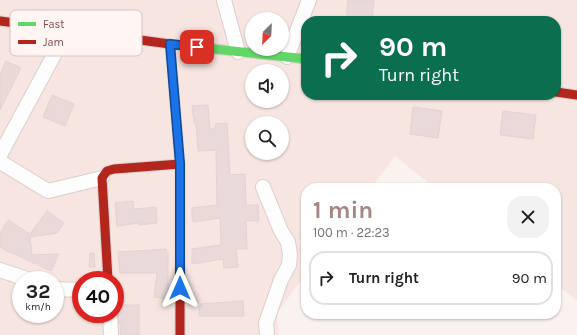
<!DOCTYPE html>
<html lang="en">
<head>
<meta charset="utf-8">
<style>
	body { margin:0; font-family:Karla,sans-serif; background:#f2f2f2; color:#202124; height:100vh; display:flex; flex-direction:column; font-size:15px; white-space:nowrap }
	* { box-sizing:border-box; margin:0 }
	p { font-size:13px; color:#757577 }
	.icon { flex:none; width:22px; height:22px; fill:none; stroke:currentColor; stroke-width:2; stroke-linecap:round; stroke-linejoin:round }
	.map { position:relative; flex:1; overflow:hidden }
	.drawer { position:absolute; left:301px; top:183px; width:260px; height:136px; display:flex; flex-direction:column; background:#fff; border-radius:16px; box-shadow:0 1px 3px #0004 }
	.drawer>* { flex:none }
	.guide { position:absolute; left:301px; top:16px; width:260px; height:84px; border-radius:16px; box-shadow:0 1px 3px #0004; background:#0b6e4f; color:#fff; overflow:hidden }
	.needle { width:26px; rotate:204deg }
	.controls { position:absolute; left:245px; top:12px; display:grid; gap:8px }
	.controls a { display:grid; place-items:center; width:44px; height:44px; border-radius:50%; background:#fff; box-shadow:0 1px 3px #0004; font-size:20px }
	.speed { position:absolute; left:12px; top:271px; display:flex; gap:8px; font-size:20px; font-weight:700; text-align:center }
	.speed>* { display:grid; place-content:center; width:52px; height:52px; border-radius:50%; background:#fff; box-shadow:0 1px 3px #0004; line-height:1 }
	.speed small { font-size:10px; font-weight:400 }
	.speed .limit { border:6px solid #d22; background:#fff; color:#111 }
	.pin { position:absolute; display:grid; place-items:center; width:34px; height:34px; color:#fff; margin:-17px; border-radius:8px; box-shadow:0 2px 6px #0006 }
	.me { position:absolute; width:44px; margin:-22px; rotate:0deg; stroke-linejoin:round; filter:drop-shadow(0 0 3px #0008) }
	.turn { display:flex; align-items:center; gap:14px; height:84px; padding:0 12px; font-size:18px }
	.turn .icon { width:52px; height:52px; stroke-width:2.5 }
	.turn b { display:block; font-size:28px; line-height:34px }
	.round { display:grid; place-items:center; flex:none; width:42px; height:42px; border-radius:16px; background:#f2f2f2 }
	.headline { display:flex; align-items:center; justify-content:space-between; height:68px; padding:0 12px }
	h1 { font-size:24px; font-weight:700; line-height:30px; color:#a88585 }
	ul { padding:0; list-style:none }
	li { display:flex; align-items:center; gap:12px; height:54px; margin:0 8px 6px; padding:0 4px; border:2px solid #e0e0e0; border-radius:16px }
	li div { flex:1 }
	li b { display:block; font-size:15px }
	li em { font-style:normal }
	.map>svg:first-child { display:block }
	.residential { fill:#f6e5e1; fill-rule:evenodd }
	.building { fill:#e9dad9; stroke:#e4d2d1 }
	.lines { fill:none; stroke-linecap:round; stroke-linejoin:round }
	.street-casing { stroke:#dbcecd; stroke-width:16 }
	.fast-casing { stroke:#dccfcd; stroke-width:11 }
	.jam-casing { stroke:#dccfcd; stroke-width:11 }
	.street { stroke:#fefdfd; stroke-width:14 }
	.fast { stroke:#63d668; stroke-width:9 }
	.jam { stroke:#b3261e; stroke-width:9 }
	.route-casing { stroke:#114b97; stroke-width:10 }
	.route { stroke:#1a73e8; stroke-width:7 }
	.key { fill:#fff5f3; stroke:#d8c2c1; stroke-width:1 }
	.key-label { font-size:11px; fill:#7c4a4c }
</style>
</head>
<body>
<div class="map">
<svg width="577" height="335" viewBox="0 0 577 335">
	<rect width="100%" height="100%" fill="#faf2ef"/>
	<path class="residential" d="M0,0H577V301L556,284V188H435L395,156L371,188H306V274L277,313L279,335H0ZM252,19H282V49H252ZM306,21H556V95H306ZM252,71H282V101H252ZM252,123H282V153H252ZM21,280H55V314H21ZM81,280H115V314H81Z"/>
	<g class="building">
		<path d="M348,0H374L372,21H346Z"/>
		<path d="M6,61L21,68L0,110V75Z"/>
		<path d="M52,95L74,104L65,126L43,117Z"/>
		<path d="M208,105L210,129H215V124L227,123L230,175L245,174L246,205H258L259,221H246L247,249H236L238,267L224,268L223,259L192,264V249L221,245L220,218L193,222L192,217V208L217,205L216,150L198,151L196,123H194L192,106Z"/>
		<path d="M413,107L442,111L438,138L410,134Z"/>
		<path d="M503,111L536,115L533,139L500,135Z"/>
		<path d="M133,201L134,209L156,207L157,223L139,225V223L117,226L115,203Z"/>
		<path d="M47,211L64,223L57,233L30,237L32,255L59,254L51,271L10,252V253L0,247V233L8,220L30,234Z"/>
		<path d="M166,249V252H168V299L154,297L157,273H120L118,252Z"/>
		<path d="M90,253H94L95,267H89Z"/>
		<path d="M243,301L244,316H199L200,304Z"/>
		<path d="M115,305H139V335H120L121,324H119L118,313Z"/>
	</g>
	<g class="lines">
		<g class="street-casing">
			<g id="street">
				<path d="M224,0L238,52"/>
				<path d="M287,57L309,0"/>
				<path d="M0,155L67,31"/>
				<path d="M0,158L2,163L48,191L102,178"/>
				<path d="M263,187L281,231L288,242L290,254L289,265L281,280L266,323L267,335"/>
				<path d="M0,270L30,280"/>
				<path d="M55,289L81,290"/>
				<path d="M110,314L111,335"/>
			</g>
		</g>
		<g class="fast-casing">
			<path id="fast" d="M177,45L306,59"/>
		</g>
		<g class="jam-casing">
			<g id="jam">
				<path d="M0,21L177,45"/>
				<path d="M170,44L180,164V335"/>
				<path d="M556,92L577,95"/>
				<path d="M108,280L102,178L107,171L114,169L180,164"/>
			</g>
		</g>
		<use href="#street" class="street"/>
		<use href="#fast" class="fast"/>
		<use href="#jam" class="jam"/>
	</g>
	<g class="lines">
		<g class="route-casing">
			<path id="route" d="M180,288V164L170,44L197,47"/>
		</g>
		<use href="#route" class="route"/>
	</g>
	<rect x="10" y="10" width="132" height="46" rx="6" class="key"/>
	<rect x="18" y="22" width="18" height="4" fill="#63d668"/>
	<rect x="18" y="40" width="18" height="4" fill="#b3261e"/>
	<g class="key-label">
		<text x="43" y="28">Fast</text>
		<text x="43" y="46">Jam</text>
	</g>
</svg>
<div class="controls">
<a><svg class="needle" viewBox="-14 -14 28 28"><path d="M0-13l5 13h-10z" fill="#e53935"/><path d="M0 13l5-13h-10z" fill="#757577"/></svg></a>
<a><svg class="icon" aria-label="sound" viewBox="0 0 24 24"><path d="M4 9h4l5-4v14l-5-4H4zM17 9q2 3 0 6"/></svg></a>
<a><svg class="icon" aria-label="search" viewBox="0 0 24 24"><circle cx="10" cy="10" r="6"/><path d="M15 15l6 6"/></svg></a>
</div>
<div class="speed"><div>32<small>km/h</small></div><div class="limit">40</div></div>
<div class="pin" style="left:197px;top:47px;background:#d93025"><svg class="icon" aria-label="arrive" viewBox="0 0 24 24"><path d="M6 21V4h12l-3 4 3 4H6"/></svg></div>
<svg class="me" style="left:180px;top:288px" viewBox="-20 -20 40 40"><path d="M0-17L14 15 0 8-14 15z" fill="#1a73e8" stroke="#fff" stroke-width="4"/></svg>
<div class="guide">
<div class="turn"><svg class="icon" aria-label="right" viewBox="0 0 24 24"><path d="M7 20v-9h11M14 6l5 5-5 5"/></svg><div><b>90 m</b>Turn right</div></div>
</div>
<section class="drawer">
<div class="headline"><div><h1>1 min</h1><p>100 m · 22:23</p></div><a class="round"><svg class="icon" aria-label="close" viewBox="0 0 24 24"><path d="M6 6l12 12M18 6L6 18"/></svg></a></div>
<ul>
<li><svg class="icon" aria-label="right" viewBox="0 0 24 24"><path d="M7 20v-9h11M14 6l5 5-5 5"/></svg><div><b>Turn right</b></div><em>90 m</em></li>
</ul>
</section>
</div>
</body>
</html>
